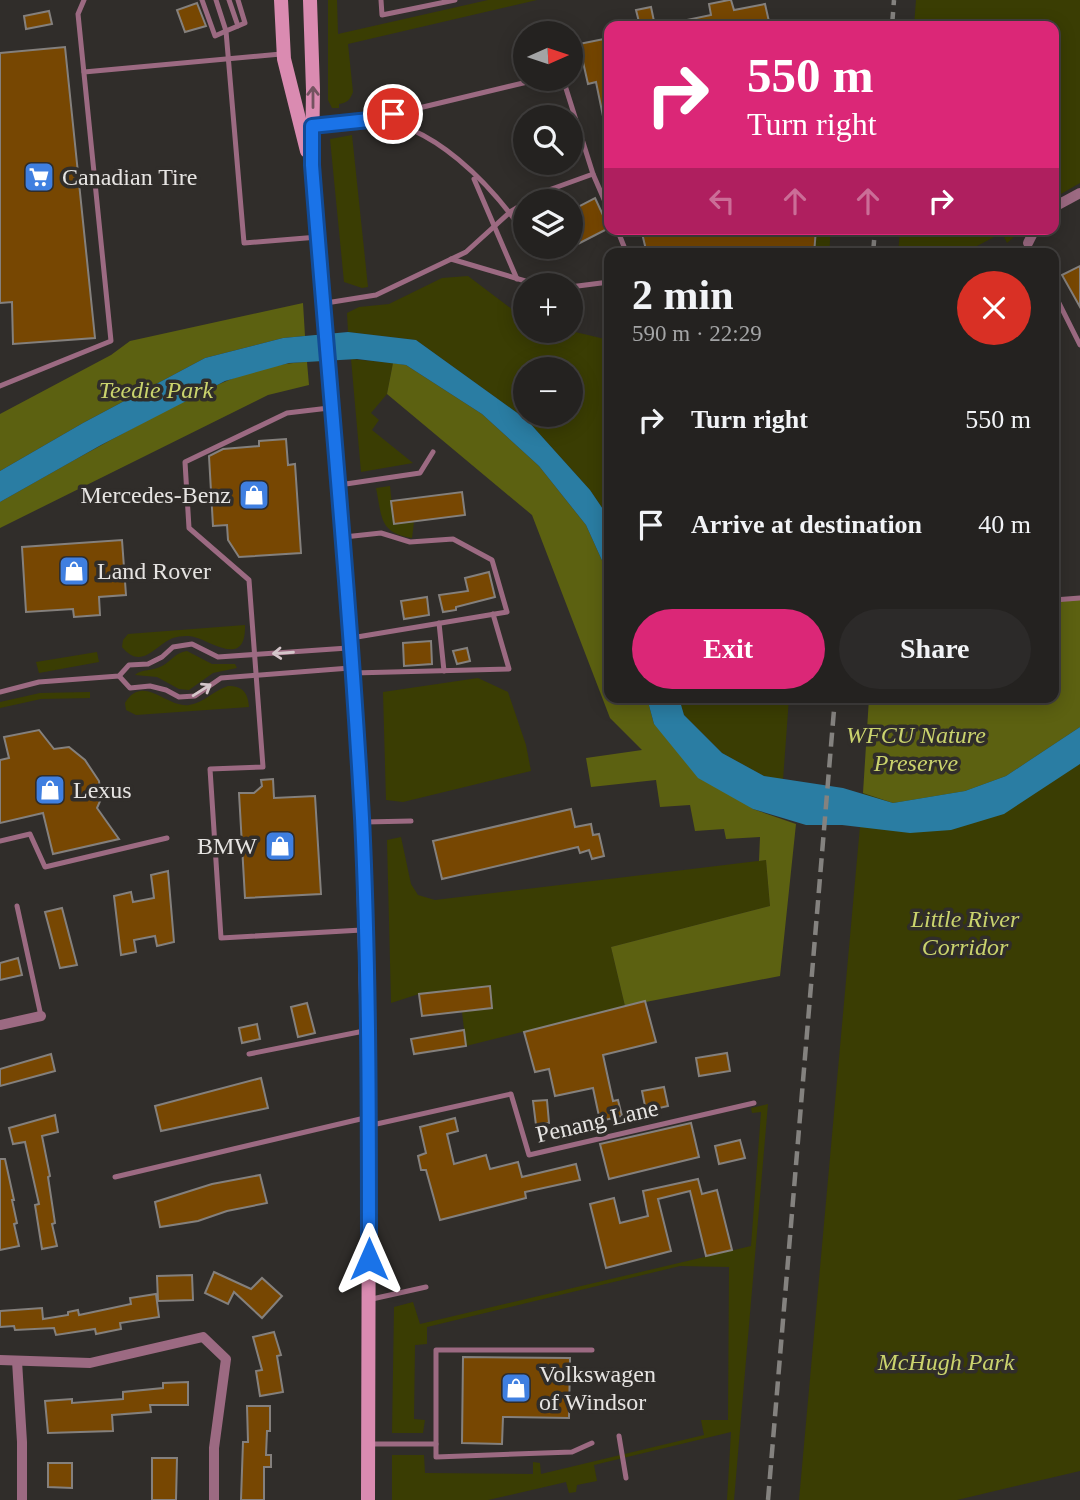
<!DOCTYPE html>
<html lang="en">
<head>
<meta charset="utf-8">
<style>
	body { margin:0; font-family:Georgia,serif; background:#2c2a29; color:#f1f3f6; height:100vh; display:flex; flex-direction:column; font-size:26px; white-space:nowrap }
	* { box-sizing:border-box; margin:0 }
	p { font-size:23px; color:#a3a4a5 }
	.icon { flex:none; width:38px; height:38px; fill:none; stroke:currentColor; stroke-width:2; stroke-linecap:round; stroke-linejoin:round }
	.map { position:relative; flex:1; overflow:hidden }
	.drawer { position:absolute; left:604px; top:248px; width:455px; height:455px; display:flex; flex-direction:column; background:#242220; border-radius:14px; box-shadow:0 4px 18px #0003,0 0 0 2px #413f3e }
	.drawer>* { flex:none }
	.hud { position:absolute; left:604px; top:21px; width:455px; height:214px; border-radius:14px; box-shadow:0 4px 18px #0003,0 0 0 2px #413f3e; background:#db2777; color:#fff; overflow:hidden }
	.needle { width:46px; rotate:87deg }
	.controls { position:absolute; left:513px; top:21px; display:grid; gap:14px }
	.controls a { display:grid; place-items:center; width:70px; height:70px; border-radius:50%; background:#242220; box-shadow:0 4px 18px #0003,0 0 0 2px #413f3e; font-size:35px }
	.pin { position:absolute; display:grid; place-items:center; width:60px; height:60px; color:#fff; margin:-30px; border:4px solid #fff; border-radius:50%; box-shadow:0 2px 7px #0007 }
	.me { position:absolute; width:77px; margin:-38px; rotate:0deg; stroke-linejoin:round; filter:drop-shadow(0 0 5px #0008) }
	.turn { display:flex; align-items:center; gap:24px; height:147px; padding:0 28px; font-size:32px }
	.turn .icon { width:91px; height:91px; stroke-width:2.5 }
	.turn b { display:block; font-size:49px; line-height:60px }
	.lanes { display:flex; align-items:center; height:66px; padding:0 28px; background:#0003; justify-content:center; gap:35px; direction:ltr }
	.lanes .off { opacity:.35 }
	.round { display:grid; place-items:center; flex:none; width:74px; height:74px; border-radius:37px; background:#2c2a29 }
	.overview { display:flex; align-items:center; justify-content:space-between; height:119px; padding:0 28px }
	h1 { font-size:42px; font-weight:700; line-height:52px }
	.primary-button { display:flex; gap:14px; margin-top:auto; padding:14px 28px }
	.primary-button a { flex:1; height:80px; border-radius:42px; background:#db2777; color:#fff; font-size:28px; font-weight:700; line-height:80px; text-align:center }
	.primary-button a+a { background:#2c2a29; color:#f1f3f6 }
	ul { padding:0; list-style:none }
	li { display:flex; align-items:center; gap:21px; height:105px; padding:0 28px }
	li div { flex:1 }
	li b { display:block; font-size:26px }
	li em { font-style:normal }
	.map>svg:first-child { display:block }
	.green { fill:#3a3d03; fill-rule:evenodd }
	.forest { fill:#5c6111 }
	.water { fill:#2a7da3 }
	.building { fill:#774702; stroke:#84807d; stroke-width:2 }
	.lines { fill:none; stroke-linecap:round; stroke-linejoin:round }
	.service { stroke:#9c6a82; stroke-width:5 }
	.minor { stroke:#9c6a82; stroke-width:10 }
	.secondary { stroke:#da8bb1; stroke-width:14 }
	.rail { stroke:#84827f; stroke-width:4.5; stroke-dasharray:14 7; stroke-linecap:butt }
	.oneway { stroke:#745360 }
	.oneway2 { stroke:#d4c6ca }
	.route-casing { stroke:#114b97; stroke-width:18 }
	.route { stroke:#1a73e8; stroke-width:12 }
	.labels { text-anchor:middle; stroke-width:7; stroke-linejoin:round; paint-order:stroke }
	.poi-label { font-size:24px; fill:#e6e4e2; stroke:#302d2a; text-anchor:start }
	.park-label { font-size:24px; font-style:italic; fill:#cad36d; stroke:#302d2a }
	.street-label { font-size:24px; fill:#e6e4e2; stroke:#302d2a }
</style>
</head>
<body>
<div class="map">
<svg width="1080" height="1500" viewBox="0 0 1080 1500">
	<rect width="100%" height="100%" fill="#302d2a"/>
	<g class="green">
		<path d="M328,0H337L338,34L488,0H537L348,44L353,92C350,100 347,103 339,104V108H332L328,100Z"/>
		<path d="M916,0H1080V183L1054,198V26H914Z"/>
		<path d="M352,135L368,287L362,288L344,282L330,139Z"/>
		<path d="M816,229H831L829,254H814Z"/>
		<path d="M900,229H1023L1007,243L1002,233L977,246L981,254H898Z"/>
		<path d="M468,276L525,319V331H571L609,340V518L590,490L527,420L416,340L348,332L347,313L359,307L389,304L442,278ZM525,369H570V415H525Z"/>
		<path d="M351,359L393,363L387,394L371,413L379,420L372,430L413,463L361,472Z"/>
		<path d="M390,486L394,524L414,522L412,538C379,533 382,517 376,488Z"/>
		<path d="M245,625C246,668 213,642 194,637C188,635 179,636 173,638C155,645 142,671 122,647L123,640L128,634Z"/>
		<path d="M187,651L212,664H235L237,668L213,673L189,690L179,689L157,677L135,675C141,669 153,671 162,666C172,661 174,653 187,651Z"/>
		<path d="M97,652L99,662L39,673L36,662Z"/>
		<path d="M478,678L508,692L526,745L531,771L403,802L386,800L383,692Z"/>
		<path d="M228,686C243,686 248,693 249,707L136,715L126,710L125,703C143,673 166,708 189,705C204,703 214,690 228,686Z"/>
		<path d="M90,692V698L41,699L0,708V702L40,693Z"/>
		<path d="M679,698H789L783,780L764,776L722,753L684,715Z"/>
		<path d="M1080,727V1471L957,1500H799L863,793L893,803L1006,776Z"/>
		<path d="M401,837L411,884L418,895L435,900L766,860L770,906L611,947L625,1006L466,1046L462,1012L492,1008L489,987L419,994L391,1003L387,840Z"/>
		<path d="M768,1104L734,1500H727L731,1432L594,1465L597,1481L577,1485L576,1492L569,1493L566,1482L488,1500H392V1455H424L425,1473L533,1474V1462L540,1463L541,1474L704,1435L701,1420H728L729,1267L680,1266L427,1327V1344L415,1345L414,1419L425,1420L423,1433H392L394,1307L413,1302L420,1324L751,1246L761,1112L752,1113L751,1108Z"/>
	</g>
	<g class="forest">
		<path d="M303,303L305,336L283,338L205,358L83,423L0,471V414L111,355L130,341Z"/>
		<path d="M307,362L309,385L268,395L0,528V502C49,474 97,447 146,421C197,394 249,364 307,362Z"/>
		<path d="M393,363L406,365L482,414L539,466L586,525L609,576V698H647L654,724L753,809L796,824L780,976L625,1006L611,947L770,906L766,860L759,861L760,837L726,839L724,829L695,831L690,805L660,807L656,780L591,787L586,758L642,750L610,718L532,515L387,394Z"/>
		<path d="M1080,598V727L1006,776L965,791L893,803L863,793L869,698H1054V600Z"/>
	</g>
	<g class="water">
		<path d="M348,332L416,340L527,420L590,490L609,518V576L586,525L539,466L482,414L406,365L357,359L289,363L225,381L101,445L0,502V471L83,423L205,358L283,338Z"/>
		<path d="M647,698H679L684,715L722,753L764,776L843,788L893,803L965,791L1006,776L1080,727V764L1004,814L951,830L910,833L842,825H806L753,809L698,778L654,724Z"/>
	</g>
	<g class="building">
		<path d="M729,0H731L734,10L765,4L770,26H683L682,21L711,15L709,4Z"/>
		<path d="M197,3L206,26L185,32L177,10Z"/>
		<path d="M651,7L655,26H640L636,10Z"/>
		<path d="M49,11L52,24L26,29L24,16Z"/>
		<path d="M609,38V120L604,121L596,82L588,84L579,44Z"/>
		<path d="M65,47L95,338L13,344L12,302L0,303V53Z"/>
		<path d="M595,198L609,228L570,248V211Z"/>
		<path d="M641,229H816L814,254H647Z"/>
		<path d="M1080,266V307L1062,275Z"/>
		<path d="M286,439L288,465L295,464L301,553L239,557L228,540L227,525L213,526L209,456L223,449L259,446V441Z"/>
		<path d="M462,492L465,515L394,524L391,501Z"/>
		<path d="M122,540L126,595L99,597L100,615L74,617L73,609L26,612L22,547Z"/>
		<path d="M489,572L495,597L456,607V610L443,612L439,595L468,591L465,578Z"/>
		<path d="M427,597L429,615L404,619L401,601Z"/>
		<path d="M431,641L432,664L404,666L403,643Z"/>
		<path d="M467,648L470,661L457,664L453,651Z"/>
		<path d="M39,730L54,749L69,747L85,760L99,781L101,799L97,808L119,839L53,854L43,813L0,823V760L9,758L4,737Z"/>
		<path d="M273,779L274,798L315,796L321,894L245,898L239,793H254L262,786L261,780Z"/>
		<path d="M571,809L575,827L591,824L593,835L599,834L604,856L592,859L589,850L580,853L578,847L442,879L433,841Z"/>
		<path d="M168,871L174,942L157,946L155,936L134,940L136,952L121,955L114,896L131,892L133,902L154,898L151,875Z"/>
		<path d="M62,908L77,965L60,968L45,912Z"/>
		<path d="M18,958L22,975L0,980V963Z"/>
		<path d="M490,986L492,1008L422,1016L419,994Z"/>
		<path d="M645,1001L656,1042L603,1055L613,1101L618,1100L622,1116L600,1121L593,1088L555,1096L549,1069L535,1072L524,1032Z"/>
		<path d="M307,1003L315,1033L298,1037L291,1007Z"/>
		<path d="M257,1024L260,1039L242,1043L239,1028Z"/>
		<path d="M464,1030L466,1046L414,1054L411,1039Z"/>
		<path d="M727,1053L730,1071L699,1076L696,1058Z"/>
		<path d="M51,1054L55,1071L0,1086V1069Z"/>
		<path d="M261,1078L268,1108L161,1131L155,1106Z"/>
		<path d="M664,1087L668,1106L646,1111L642,1091Z"/>
		<path d="M547,1100L549,1123L536,1125L533,1101Z"/>
		<path d="M55,1115L58,1132L42,1136L50,1176L48,1177L55,1223L52,1224L57,1246L42,1249L35,1205L39,1204L25,1142L13,1144L9,1128Z"/>
		<path d="M455,1118L458,1131L447,1134L454,1164L486,1155L490,1169L518,1162L522,1177L576,1164L580,1180L525,1192L526,1198L440,1220L426,1170H421L418,1156L426,1153L420,1127Z"/>
		<path d="M691,1123L699,1157L609,1179L600,1144Z"/>
		<path d="M740,1140L745,1158L719,1164L715,1146Z"/>
		<path d="M0,1159H5L14,1200H12L17,1223L14,1224L19,1246L0,1250Z"/>
		<path d="M260,1175L267,1203L227,1211L198,1221L160,1227L155,1202L212,1184Z"/>
		<path d="M698,1179L702,1194L717,1190L732,1250L706,1256L690,1191L658,1199L671,1251L606,1268L590,1204L614,1198L620,1223L648,1216L643,1191Z"/>
		<path d="M214,1272L251,1289L262,1278L282,1296L262,1318L234,1292L228,1304L205,1293Z"/>
		<path d="M192,1275L193,1300L158,1301L157,1276Z"/>
		<path d="M156,1294L159,1317L120,1323L121,1329L96,1334L95,1329L56,1335L54,1328L15,1330L14,1326L0,1327V1311L42,1308L43,1319L68,1315V1312L78,1310L79,1315L131,1304L130,1298Z"/>
		<path d="M274,1332L281,1355L277,1356L283,1392L260,1396L256,1371L262,1370L253,1337Z"/>
		<path d="M463,1357L570,1358L569,1418L503,1417L502,1444L462,1443Z"/>
		<path d="M188,1382V1405H150L151,1412L112,1415L113,1431L48,1433L45,1401L72,1399V1403L123,1399V1392L163,1388V1383Z"/>
		<path d="M247,1406H270V1431H267L266,1455H271V1467H264V1500H241L243,1442H248Z"/>
		<path d="M152,1458H177L176,1500H152Z"/>
		<path d="M48,1463H72V1488L48,1487Z"/>
	</g>
	<g class="lines">
		<g class="service">
			<path d="M202,0L215,36L226,31L216,0"/>
			<path d="M229,0L238,26"/>
			<path d="M238,0L245,23L226,31L244,243L318,237"/>
			<path d="M381,0L382,15L455,0"/>
			<path d="M84,72L281,54"/>
			<path d="M373,119L540,79"/>
			<path d="M315,126C333,124 352,120 369,120C432,121 492,186 525,234"/>
			<path d="M593,174L609,211"/>
			<path d="M474,179L517,279"/>
			<path d="M528,201L546,191L593,174L563,79"/>
			<path d="M617,229L627,254"/>
			<path d="M1028,243L1033,254"/>
			<path d="M451,259L539,285"/>
			<path d="M570,287L609,282"/>
			<path d="M1054,293L1080,345"/>
			<path d="M326,303L376,295L466,252L510,212L525,203"/>
			<path d="M0,386L111,341L78,14L84,0"/>
			<path d="M329,408L287,413L185,462L189,528L249,580L263,767L210,769L221,938L362,930"/>
			<path d="M339,485L420,473L433,452"/>
			<path d="M344,537L381,533L410,542L453,539L492,560L507,612L351,638"/>
			<path d="M1054,600L1080,598"/>
			<path d="M439,623L444,671"/>
			<path d="M353,673L509,669L493,614"/>
			<path d="M119,676L130,688L150,686L166,690L179,697L195,696L221,678L350,668"/>
			<path d="M0,692L39,682L119,676L129,665L148,664L162,657L173,647L192,644L218,657L348,648"/>
			<path d="M365,822L411,821"/>
			<path d="M0,841L30,834L45,867L167,838"/>
			<path d="M17,906L41,1016"/>
			<path d="M249,1054L364,1031"/>
			<path d="M372,1125L511,1094L529,1155L754,1103"/>
			<path d="M115,1177L369,1117"/>
			<path d="M372,1299L426,1287"/>
			<path d="M619,1436L626,1478"/>
			<path d="M368,1444H436V1350H592"/>
			<path d="M436,1444V1457L572,1452L592,1443"/>
		</g>
		<g class="minor">
			<path d="M1054,207L1080,193"/>
			<path d="M1028,243L1035,229"/>
			<path d="M0,1025L41,1016"/>
			<path d="M0,1360L90,1363L203,1337L226,1359L214,1448V1500"/>
			<path d="M17,1361L22,1442V1500"/>
		</g>
		<g class="secondary">
			<path d="M281,0L284,59L307,151"/>
			<path d="M310,0L313,90L312,165L343,537L362,822L369,1125L368,1500"/>
		</g>
		<g class="rail">
			<path d="M892,26L894,0"/>
			<path d="M873,254L875,229"/>
			<path d="M768,1500L835,698"/>
		</g>
	</g>
	<defs><path id="oneway-shaft" d="M-6 0H5M1.5-3L5.5 0L1.5 3" fill="none" stroke-width="1.6" stroke-linecap="round" stroke-linejoin="round" transform="scale(1.75)"/></defs>
	<use class="oneway" href="#oneway-shaft" transform="translate(313 97) rotate(-90)"/>
	<g class="oneway2">
		<use href="#oneway-shaft" transform="translate(283 653) rotate(176)"/>
		<use href="#oneway-shaft" transform="translate(202 690) rotate(-32)"/>
	</g>
	<g class="lines">
		<g class="route-casing">
			<path id="route" d="M369,1259C369,1112 369,965 362,818C350,600 329,383 312,165V126L369,120L393,114"/>
		</g>
		<use href="#route" class="route"/>
	</g>
	<defs>
		<g id="supermarket-square" transform="scale(1.575)"><rect x="-9" y="-9" width="18" height="18" rx="4" fill="#3f7fe0" stroke="#302d2a"/><path d="M-6-5.5h2.5l.6 2H6L4.5 2H-2.5L-4.4-4H-6ZM-1.5 3.2a1.3 1.3 0 1 0 .1 0ZM3 3.2a1.3 1.3 0 1 0 .1 0Z" fill="#fff"/></g>
		<g id="shop-square" transform="scale(1.575)"><rect x="-9" y="-9" width="18" height="18" rx="4" fill="#3f7fe0" stroke="#302d2a"/><path d="M-5-2.5h2.3a2.7 3.5 0 0 1 5.4 0H5L5.5 6h-11ZM-1.5-2.5h3a1.5 2.3 0 0 0-3 0Z" fill="#fff"/></g>
	</defs>
	<g fill-rule="evenodd">
		<use href="#supermarket-square" x="39" y="177"/>
		<use href="#shop-square" x="254" y="495"/>
		<use href="#shop-square" x="74" y="571"/>
		<use href="#shop-square" x="50" y="790"/>
		<use href="#shop-square" x="280" y="846"/>
		<use href="#shop-square" x="516" y="1388"/>
	</g>
	<g class="labels">
		<g class="poi-label">
			<text x="62" y="185">Canadian Tire</text>
			<text x="231" y="503" text-anchor="end">Mercedes-Benz</text>
			<text x="97" y="579">Land Rover</text>
			<text x="73" y="798">Lexus</text>
			<text x="257" y="854" text-anchor="end">BMW</text>
			<text x="539" y="1382">Volkswagen<tspan x="539" dy="28">of Windsor</tspan></text>
		</g>
		<g class="park-label">
			<text x="156" y="398">Teedie Park</text>
			<text x="916" y="743">WFCU Nature<tspan x="916" dy="28">Preserve</tspan></text>
			<text x="965" y="927">Little River<tspan x="965" dy="28">Corridor</tspan></text>
			<text x="946" y="1370">McHugh Park</text>
		</g>
		<g class="street-label">
			<text transform="translate(597 1121) rotate(-13)" y="8">Penang Lane</text>
		</g>
	</g>
</svg>
<div class="controls">
<a><svg class="needle" viewBox="-14 -14 28 28"><path d="M0-13l5 13h-10z" fill="#e53935"/><path d="M0 13l5-13h-10z" fill="#a3a4a5"/></svg></a>
<a><svg class="icon" aria-label="search" viewBox="0 0 24 24"><circle cx="10" cy="10" r="6"/><path d="M15 15l6 6"/></svg></a>
<a><svg class="icon" aria-label="layers" viewBox="0 0 24 24"><path d="M12 4l9 5-9 5-9-5zM3 14l9 5 9-5"/></svg></a>
<a>+</a>
<a>−</a>
</div>
<div class="pin" style="left:393px;top:114px;background:#d93025"><svg class="icon" aria-label="arrive" viewBox="0 0 24 24"><path d="M6 21V4h12l-3 4 3 4H6"/></svg></div>
<svg class="me" style="left:369px;top:1259px" viewBox="-20 -20 40 40"><path d="M0-17L14 15 0 8-14 15z" fill="#1a73e8" stroke="#fff" stroke-width="4"/></svg>
<div class="hud">
<div class="turn"><svg class="icon" aria-label="right" viewBox="0 0 24 24"><path d="M7 20v-9h11M14 6l5 5-5 5"/></svg><div><b>550 m</b>Turn right</div></div>
<div class="lanes"><svg class="icon off" aria-label="left" viewBox="0 0 24 24"><path d="M17 20v-9H6M10 6l-5 5 5 5"/></svg><svg class="icon off" aria-label="ahead" viewBox="0 0 24 24"><path d="M12 20V5M6 11l6-6 6 6"/></svg><svg class="icon off" aria-label="ahead" viewBox="0 0 24 24"><path d="M12 20V5M6 11l6-6 6 6"/></svg><svg class="icon" aria-label="right" viewBox="0 0 24 24"><path d="M7 20v-9h11M14 6l5 5-5 5"/></svg></div>
</div>
<section class="drawer">
<div class="overview"><div><h1>2 min</h1><p>590 m · 22:29</p></div><a class="round" style="background:#d93025;color:#fff"><svg class="icon" aria-label="close" viewBox="0 0 24 24"><path d="M6 6l12 12M18 6L6 18"/></svg></a></div>
<ul>
<li><svg class="icon" aria-label="right" viewBox="0 0 24 24"><path d="M7 20v-9h11M14 6l5 5-5 5"/></svg><div><b>Turn right</b></div><em>550 m</em></li>
<li><svg class="icon" aria-label="arrive" viewBox="0 0 24 24"><path d="M6 21V4h12l-3 4 3 4H6"/></svg><div><b>Arrive at destination</b></div><em>40 m</em></li>
</ul>
<div class="primary-button"><a>Exit</a><a>Share</a></div>
</section>
</div>
</body>
</html>
